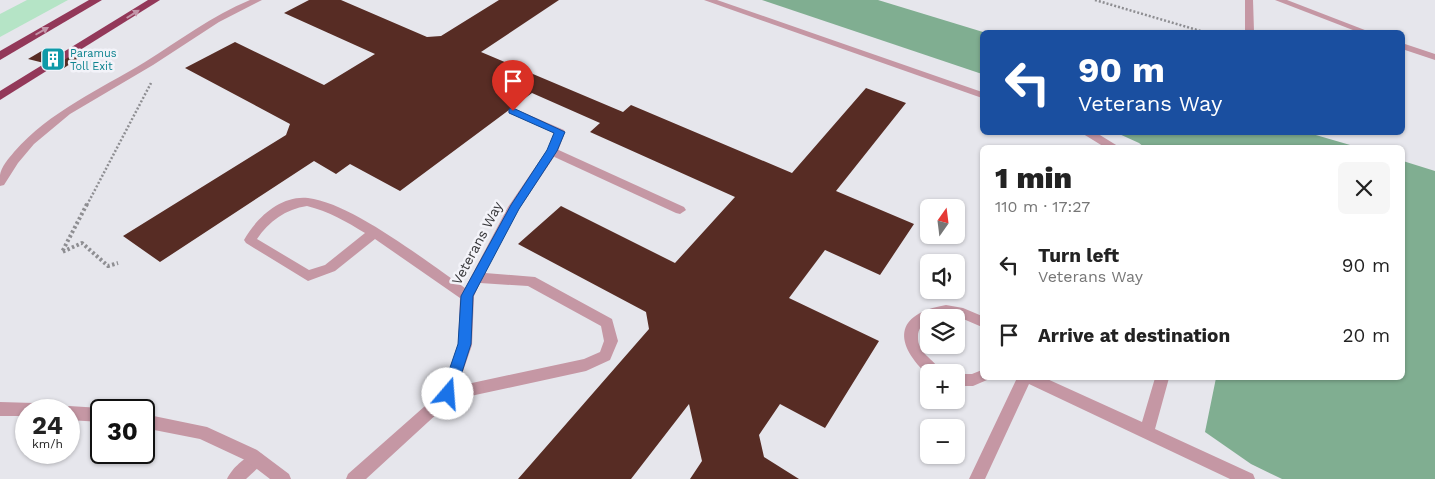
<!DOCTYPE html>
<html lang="en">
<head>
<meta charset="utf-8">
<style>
	body { margin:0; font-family:"Work Sans",sans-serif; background:#f6f6f6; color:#222; height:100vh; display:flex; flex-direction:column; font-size:19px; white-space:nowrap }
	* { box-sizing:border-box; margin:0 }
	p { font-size:16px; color:#767676 }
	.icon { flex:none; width:28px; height:28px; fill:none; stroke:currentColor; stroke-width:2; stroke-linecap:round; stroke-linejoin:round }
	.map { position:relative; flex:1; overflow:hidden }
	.drawer { position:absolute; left:980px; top:145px; width:425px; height:235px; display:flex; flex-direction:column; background:#fff; border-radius:8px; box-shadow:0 1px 4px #0004 }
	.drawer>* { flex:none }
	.guide { position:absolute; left:980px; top:30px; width:425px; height:105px; border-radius:8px; box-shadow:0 1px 4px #0004; background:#1a4fa0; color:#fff; overflow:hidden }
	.needle { width:32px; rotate:14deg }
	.controls { position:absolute; left:920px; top:199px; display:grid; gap:10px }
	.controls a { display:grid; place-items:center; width:45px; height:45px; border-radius:8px; background:#fff; box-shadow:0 1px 4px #0004; font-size:25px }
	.speed { position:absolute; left:15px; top:399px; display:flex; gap:10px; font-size:25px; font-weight:700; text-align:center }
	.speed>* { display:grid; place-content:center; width:65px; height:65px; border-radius:50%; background:#fff; box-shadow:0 1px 4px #0004; line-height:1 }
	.speed small { font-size:12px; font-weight:400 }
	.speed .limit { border:2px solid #111; border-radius:8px; background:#fff; color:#111 }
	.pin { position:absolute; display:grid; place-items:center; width:42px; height:42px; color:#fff; margin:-51px -21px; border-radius:50% 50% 50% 0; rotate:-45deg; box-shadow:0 0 5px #0007 }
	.pin .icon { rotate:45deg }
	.me { position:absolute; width:55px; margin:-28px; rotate:18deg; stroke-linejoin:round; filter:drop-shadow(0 0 4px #0008) }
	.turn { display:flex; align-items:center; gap:18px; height:105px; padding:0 15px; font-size:22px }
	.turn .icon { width:65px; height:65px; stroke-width:2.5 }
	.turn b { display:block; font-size:35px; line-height:42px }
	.round { display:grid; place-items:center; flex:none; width:52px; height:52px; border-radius:8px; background:#f6f6f6 }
	.head { display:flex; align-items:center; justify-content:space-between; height:85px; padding:0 15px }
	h1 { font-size:30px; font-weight:800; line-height:38px }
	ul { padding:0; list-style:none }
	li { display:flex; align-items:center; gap:15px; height:70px; padding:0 15px }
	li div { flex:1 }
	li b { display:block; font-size:19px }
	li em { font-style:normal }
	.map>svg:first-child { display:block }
	.green { fill:#b5e4c6 }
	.forest { fill:#80ae91 }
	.building { fill:#572c24 }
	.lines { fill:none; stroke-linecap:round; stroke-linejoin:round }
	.path-far1 { stroke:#8e8e92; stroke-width:2.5; stroke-dasharray:2 2; stroke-linecap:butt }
	.path { stroke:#8e8e92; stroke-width:4; stroke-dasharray:2.5 2.5; stroke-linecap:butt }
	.service { fill:#c597a4; fill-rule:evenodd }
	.minor { fill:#c597a4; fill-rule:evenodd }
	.motorway { fill:#933859; fill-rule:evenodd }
	.oneway { fill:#c396a9 }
	.route { fill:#1a73e8; stroke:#114b97 }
	.labels { text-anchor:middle; stroke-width:5; stroke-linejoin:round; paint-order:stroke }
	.far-culture-label { font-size:11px; fill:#0d838f; stroke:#f3f3f9; text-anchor:start }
	.street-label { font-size:14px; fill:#38383b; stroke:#f3f3f9 }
</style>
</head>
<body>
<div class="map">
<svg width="1435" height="479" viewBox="0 0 1435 479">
	<rect width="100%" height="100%" fill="#e6e6ec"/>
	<path class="green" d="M27,0H68L0,37V14Z"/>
	<g class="forest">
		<path d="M762,0H878L983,32L982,74Z"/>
		<path d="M1117,133H1309L1357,147H1144L1139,143Z"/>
		<path d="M1403,161L1435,171V479H1282L1251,464L1205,432L1216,378H1402Z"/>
	</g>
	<g class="building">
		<path d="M309,0H341L427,37L441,36L499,0H559L481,52L623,112L631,105L792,173L866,88L906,103L836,191L914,224L880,275L825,250L789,298L879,341L825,428L780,404L759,435L764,457L799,479H690L702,461L689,404L631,479H518L649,329L646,312L518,244L561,206L675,263L735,197L590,132L600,123L532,93L400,191L350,164L336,174L314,161L160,262L123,236L286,135L290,124L185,68L235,42L324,85L375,54L284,13Z"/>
		<path d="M45,49L79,58L64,68L28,59Z"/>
	</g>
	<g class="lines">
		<g class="path-far1">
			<path d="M1095,0L1204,32"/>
			<path d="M87,205L151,83"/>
		</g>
		<path class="path" d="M87,204L62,252L82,243L108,266L118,263"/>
		<g class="service">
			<path d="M250,0H262L219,22L153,65L70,114L34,144L18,163L4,185L0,186C0,182 0,178 0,175C1,167 9,158 14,152C50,111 99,90 145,62C180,40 212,16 250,0Z"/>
			<path d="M704,0H717L982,92V98Z"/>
			<path d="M1245,0H1253L1254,32H1245Z"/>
			<path d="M1275,0H1287L1370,32H1358Z"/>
			<path d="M1402,43L1435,54V60L1402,49Z"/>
			<path d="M1080,132H1095L1121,148H1106Z"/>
			<path d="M552,147L684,207L686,210L680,214L676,213L548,154L546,151Z"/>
			<path d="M946,305L963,308L982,316V327L961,318L946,316L929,318V321C922,324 918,329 918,336C917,354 934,358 941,372H929V376C894,344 893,314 946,305Z"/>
			<path d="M982,370V378H989L987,380L973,386H956V374H972Z"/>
			<path d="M1017,378H1045L1142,422L1155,378H1169L1155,429L1253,474L1255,479H1230L1029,384L985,479H969Z"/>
			<path d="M256,452L262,454L264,459L262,464L246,479H227C231,469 246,456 256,452Z"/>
		</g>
		<g class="minor">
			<path d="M513,108L564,130L565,132L558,151L519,209L485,273L535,277L612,319L618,341L610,360L586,371L452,400L366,479H346L348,474L442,391L458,345L460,298L375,239L335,271L308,281L246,243L244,240C256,218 281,195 308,198C352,203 427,262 465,288L508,207L547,150L554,133L509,113L508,111ZM307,206C328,211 347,222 365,233L325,265L309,270L257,239C269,221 286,209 307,206ZM480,283L528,286L601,326L604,341L600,352L584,359L458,386L472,345L474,296Z"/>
			<path d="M0,402L34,403L39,405L42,410H26V416H0Z"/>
			<path d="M69,406L101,408L106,410H101V422L69,420V410H63Z"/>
			<path d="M144,414L207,427L257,450L289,474L291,479H270L245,460L200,439L144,428Z"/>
		</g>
		<g class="motorway">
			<path d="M89,0H102L0,60V51Z"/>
			<path d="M148,0H160L0,100V91Z"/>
		</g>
	</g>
	<defs><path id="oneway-solid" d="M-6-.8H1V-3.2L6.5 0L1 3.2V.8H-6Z" transform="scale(1.25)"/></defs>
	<g class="oneway">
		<use href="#oneway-solid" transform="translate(133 14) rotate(-32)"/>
		<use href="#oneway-solid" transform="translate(42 31) rotate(-30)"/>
	</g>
	<path class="route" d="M513,108L565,132L557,151L519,209L473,296L471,344L455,394L453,399L448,400L443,399L441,394L458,344L461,296L511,205L547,150L554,133L509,113V109Z"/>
	<defs>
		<g id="building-square" transform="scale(1.25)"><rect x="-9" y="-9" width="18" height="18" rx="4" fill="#0f9aa8" stroke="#f3f3f9"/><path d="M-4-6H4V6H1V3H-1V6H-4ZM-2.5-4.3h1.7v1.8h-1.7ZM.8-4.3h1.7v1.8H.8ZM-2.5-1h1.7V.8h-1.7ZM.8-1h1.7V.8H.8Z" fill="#fff"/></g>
	</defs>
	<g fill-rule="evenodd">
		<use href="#building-square" x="53" y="59"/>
	</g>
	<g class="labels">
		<g class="far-culture-label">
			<text x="70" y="57">Paramus<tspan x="70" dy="13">Toll Exit</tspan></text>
		</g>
		<g class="street-label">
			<text transform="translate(477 243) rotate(-62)" y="5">Veterans Way</text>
		</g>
	</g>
</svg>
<div class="controls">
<a><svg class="needle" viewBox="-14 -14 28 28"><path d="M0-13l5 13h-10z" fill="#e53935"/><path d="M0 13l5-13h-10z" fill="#767676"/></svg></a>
<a><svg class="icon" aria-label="sound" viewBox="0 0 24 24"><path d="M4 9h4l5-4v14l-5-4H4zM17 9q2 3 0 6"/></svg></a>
<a><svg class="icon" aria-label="layers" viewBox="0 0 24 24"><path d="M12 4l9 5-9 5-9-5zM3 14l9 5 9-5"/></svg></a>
<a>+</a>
<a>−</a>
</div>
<div class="speed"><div>24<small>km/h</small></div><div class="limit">30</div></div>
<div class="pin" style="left:513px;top:111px;background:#d93025"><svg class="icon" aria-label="arrive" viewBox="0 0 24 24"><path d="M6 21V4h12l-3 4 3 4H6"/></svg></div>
<svg class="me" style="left:448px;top:394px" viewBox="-20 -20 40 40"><circle r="19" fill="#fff"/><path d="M0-13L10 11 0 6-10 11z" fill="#1a73e8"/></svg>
<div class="guide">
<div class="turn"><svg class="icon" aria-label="left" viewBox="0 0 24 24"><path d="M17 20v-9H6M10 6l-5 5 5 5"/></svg><div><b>90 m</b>Veterans Way</div></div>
</div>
<section class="drawer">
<div class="head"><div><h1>1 min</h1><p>110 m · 17:27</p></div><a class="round"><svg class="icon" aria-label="close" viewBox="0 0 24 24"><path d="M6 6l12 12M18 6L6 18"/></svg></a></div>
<ul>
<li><svg class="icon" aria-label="left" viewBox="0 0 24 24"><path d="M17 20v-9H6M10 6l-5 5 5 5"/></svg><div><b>Turn left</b><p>Veterans Way</p></div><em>90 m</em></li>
<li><svg class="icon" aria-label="arrive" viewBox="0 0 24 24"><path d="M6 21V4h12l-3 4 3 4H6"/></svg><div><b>Arrive at destination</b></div><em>20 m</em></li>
</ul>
</section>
</div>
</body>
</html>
